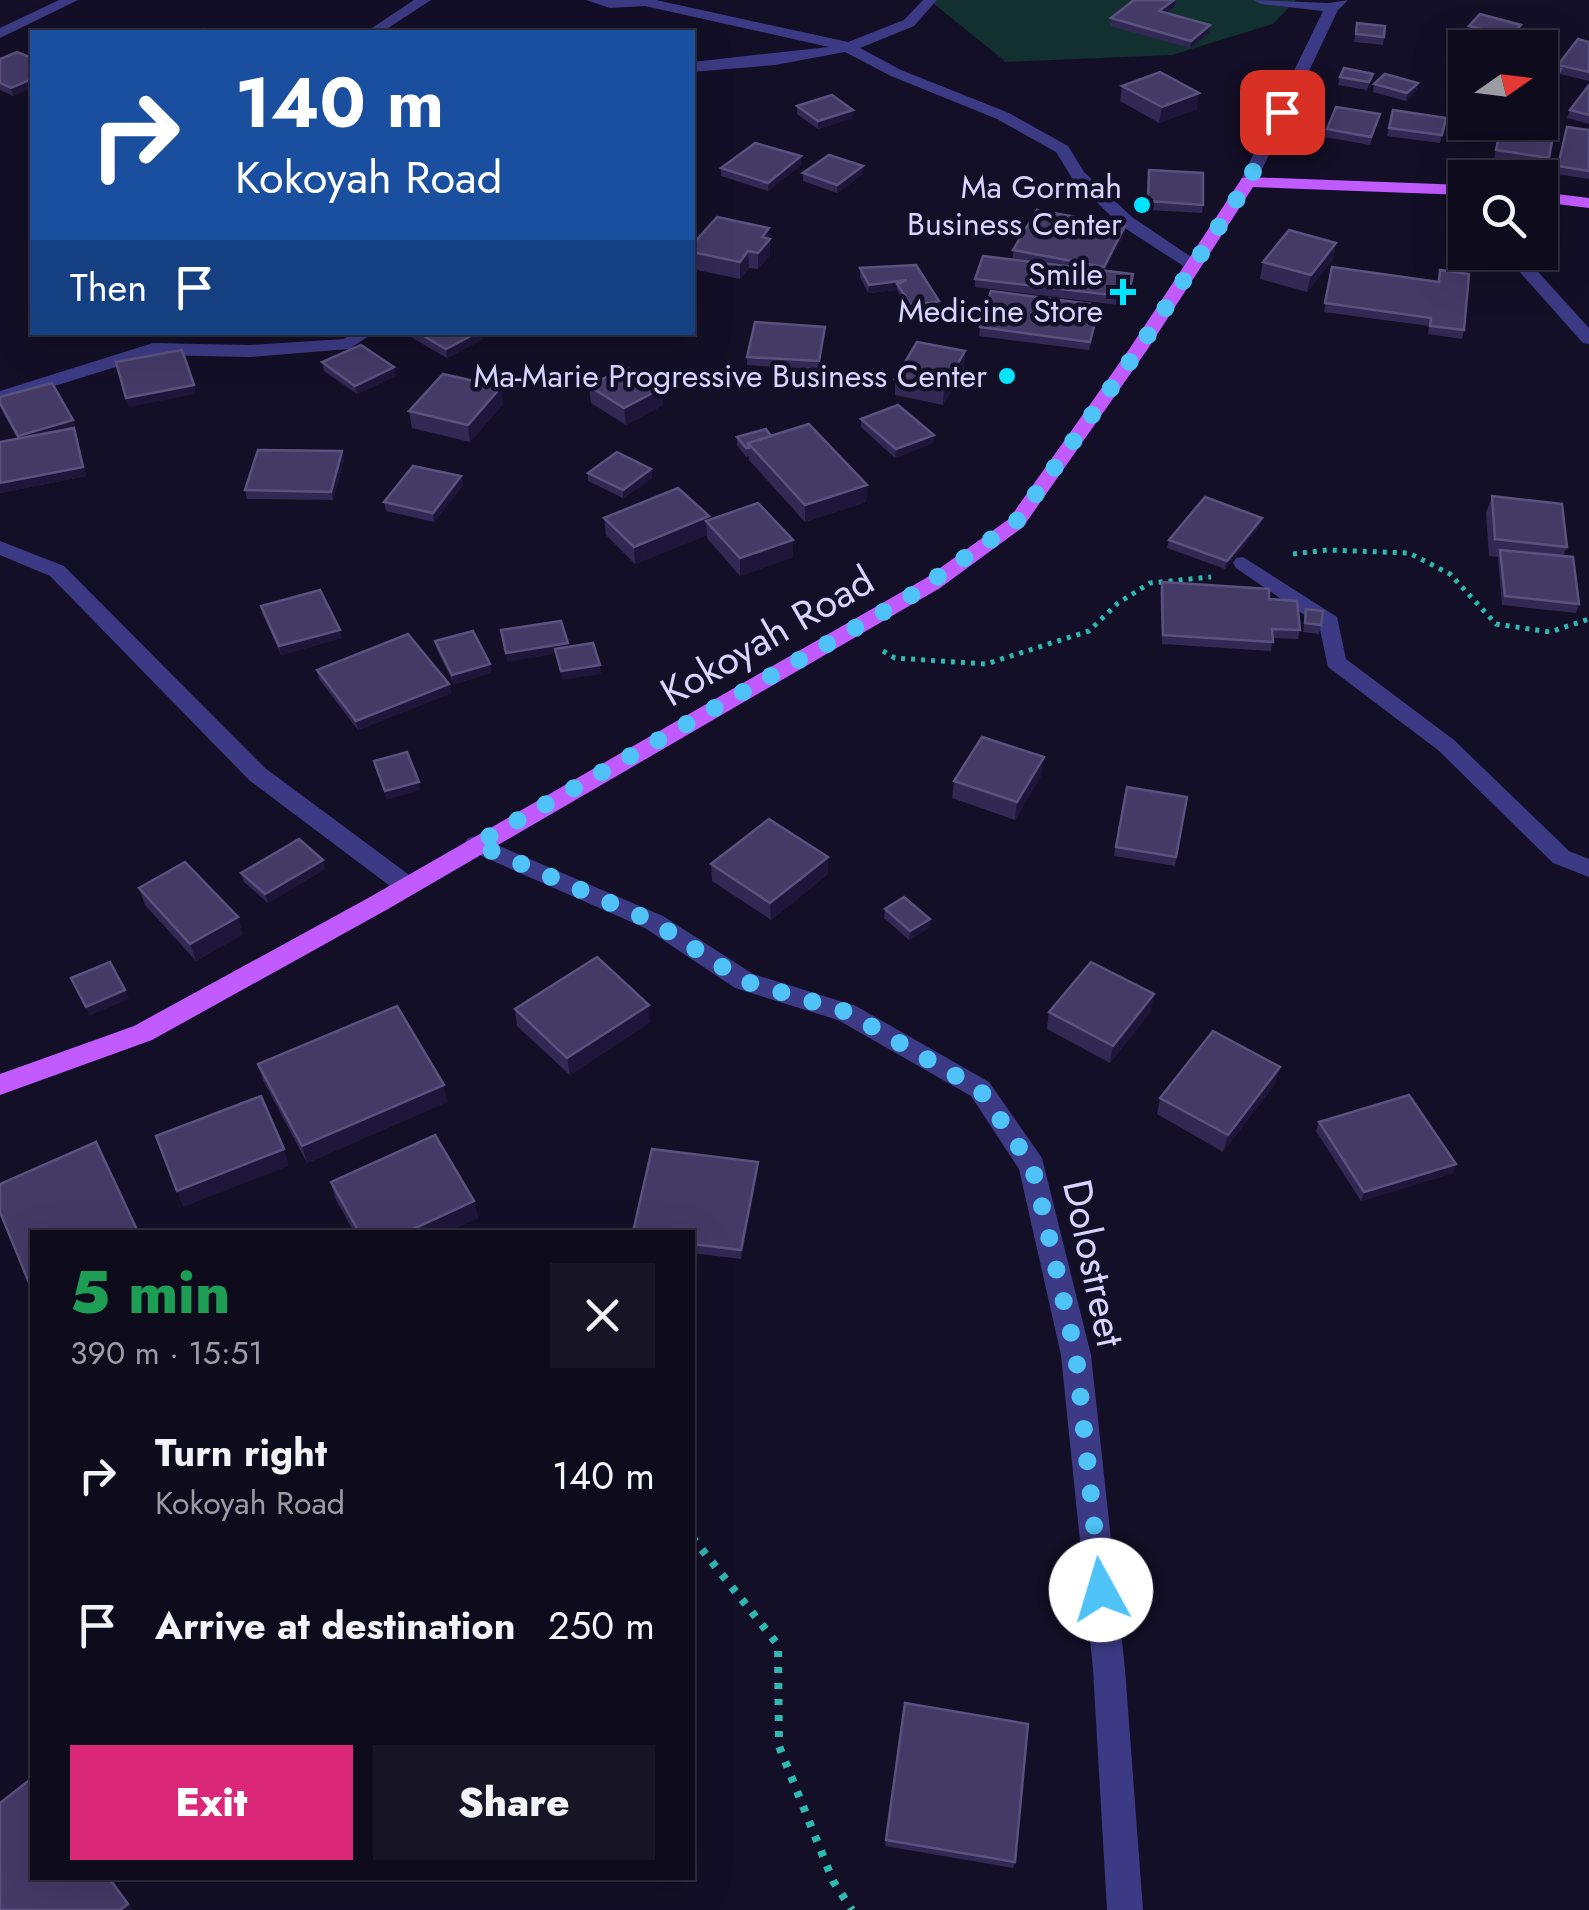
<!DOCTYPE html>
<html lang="en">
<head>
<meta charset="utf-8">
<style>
	body { margin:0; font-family:Jost,sans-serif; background:#171425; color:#f1f3f6; height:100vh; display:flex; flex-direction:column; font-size:38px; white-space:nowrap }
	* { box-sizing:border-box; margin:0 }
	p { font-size:32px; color:#9b9ba3 }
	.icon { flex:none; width:55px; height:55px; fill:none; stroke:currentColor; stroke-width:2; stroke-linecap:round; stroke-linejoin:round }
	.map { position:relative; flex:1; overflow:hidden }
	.drawer { position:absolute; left:30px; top:1230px; width:665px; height:650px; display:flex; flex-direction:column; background:#0e0b1c; border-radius:0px; box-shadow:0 10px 40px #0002,0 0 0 2px #2e2b3b }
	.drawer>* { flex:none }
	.hud { position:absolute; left:30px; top:30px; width:665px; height:305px; border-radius:0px; box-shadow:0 10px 40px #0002,0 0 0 2px #2e2b3b; background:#1a4fa0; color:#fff; overflow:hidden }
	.needle { width:65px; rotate:76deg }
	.tools { position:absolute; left:1448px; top:30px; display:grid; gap:20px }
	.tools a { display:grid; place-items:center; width:110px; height:110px; border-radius:0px; background:#0e0b1c; box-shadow:0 10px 40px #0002,0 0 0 2px #2e2b3b; font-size:50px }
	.pin { position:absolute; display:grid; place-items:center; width:85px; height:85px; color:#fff; margin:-42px; border-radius:20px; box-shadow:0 5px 15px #0006 }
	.me { position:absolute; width:110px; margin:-55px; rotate:354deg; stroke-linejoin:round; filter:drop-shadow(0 0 8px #0008) }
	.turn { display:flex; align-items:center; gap:35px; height:210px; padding:0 40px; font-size:45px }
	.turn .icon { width:130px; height:130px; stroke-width:2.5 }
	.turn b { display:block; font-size:70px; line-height:85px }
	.then { display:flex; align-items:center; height:95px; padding:0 40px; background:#0003; gap:20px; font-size:38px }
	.round { display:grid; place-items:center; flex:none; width:105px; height:105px; border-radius:0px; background:#171425 }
	.head { display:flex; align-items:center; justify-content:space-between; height:170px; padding:0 40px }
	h1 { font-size:60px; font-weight:800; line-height:75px; color:#1e9e55 }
	.button { display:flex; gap:20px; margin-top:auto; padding:20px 40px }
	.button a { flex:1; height:115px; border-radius:0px; background:#db2777; color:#fff; font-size:40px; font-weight:800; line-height:115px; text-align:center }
	.button a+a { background:#171425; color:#f1f3f6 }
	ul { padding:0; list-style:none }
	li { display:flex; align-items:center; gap:30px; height:150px; padding:0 40px }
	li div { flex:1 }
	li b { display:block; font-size:38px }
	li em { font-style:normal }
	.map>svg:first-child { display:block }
	.green { fill:#12302f }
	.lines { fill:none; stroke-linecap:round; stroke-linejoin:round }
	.path-far1 { stroke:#2fb8b0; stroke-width:5; stroke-dasharray:4 6; stroke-linecap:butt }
	.path { stroke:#2fb8b0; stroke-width:8; stroke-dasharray:6 10; stroke-linecap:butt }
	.minor { fill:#3d3a85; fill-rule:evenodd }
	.major { fill:#c25bff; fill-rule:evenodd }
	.wall { fill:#312854 }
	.shaded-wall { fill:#1d163a }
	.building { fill:#433a66; stroke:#5a527e; stroke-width:2.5 }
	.route { stroke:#4fc3f7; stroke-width:18; stroke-dasharray:0 32.4 }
	.poi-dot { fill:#00e5ff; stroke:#130f26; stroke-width:4 }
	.labels { text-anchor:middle; stroke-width:9; stroke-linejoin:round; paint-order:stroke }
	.far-poi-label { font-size:32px; fill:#d9d4ff; stroke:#130f26; text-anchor:end }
	.street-label { font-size:40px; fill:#d9d4ff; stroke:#130f26 }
</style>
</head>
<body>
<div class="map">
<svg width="1589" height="1910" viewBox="0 0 1589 1910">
	<rect width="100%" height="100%" fill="#130f26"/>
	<path class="green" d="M929,0H1296L1273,24L1172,55L1006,62Z"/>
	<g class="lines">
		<g class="path-far1">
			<path d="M1293,554L1327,550L1409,553L1450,574L1496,624L1550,632L1589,619"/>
			<path d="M883,651L895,658L986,664L1089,631L1118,603L1150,583L1211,577"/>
		</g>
		<path class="path" d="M692,1537L778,1645L779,1746L833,1881L852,1910"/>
		<g class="minor">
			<path d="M59,0H78L0,38V28Z"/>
			<path d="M414,0H431L382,32H366Z"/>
			<path d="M586,0H656L848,42L904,20L923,0H937L914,26L860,48L901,70L1009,113L1068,146L1084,172L1132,217L1203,265L1188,269L1120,225L1072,178L1056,152L997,119L891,76L845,52L775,65L692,72V62L829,47L645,6L610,8Z"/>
			<path d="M1254,0L1329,3L1348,0L1338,10L1256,182L1248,187L1240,182L1323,11L1261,4Z"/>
			<path d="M1502,252H1520L1589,328V344L1583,343Z"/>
			<path d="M353,332H375L349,349L250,357L154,355L0,403V391L153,343L250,345L344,339Z"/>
			<path d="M0,541L64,566L265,768L416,880L419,886L416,892H398L249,780L50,576L0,555Z"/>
			<path d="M1243,557L1337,617L1346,659L1454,740L1569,851L1589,859V877L1553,863L1438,750L1328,667L1319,625L1236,568L1233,563L1236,558Z"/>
			<path d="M476,836L663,916L753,974L856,1006L989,1082L1042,1158L1091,1355L1125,1669L1143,1910H1107L1093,1669L1061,1355L1019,1169L971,1096L838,1020L735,988L645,928L468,850L464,844L468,838Z"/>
		</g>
		<g class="major">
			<path d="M1248,177L1465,185V195L1253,187L1147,350L1023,527L940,588L388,909L152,1040L0,1095V1074L134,1026L370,897L926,578L1009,519L1130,348L1242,178Z"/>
			<path d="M1540,192L1589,198V208L1540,202Z"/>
		</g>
	</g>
	<g class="wall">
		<path d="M1175,6L1166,13L1209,33L1190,48L1110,26L1111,18Z"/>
		<path d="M1357,23L1384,37L1383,45L1354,42Z"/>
		<path d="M1521,25L1519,33L1508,44L1467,33L1469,26Z"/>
		<path d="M1589,42V81L1560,74L1552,87L1540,84V64L1557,68L1558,65Z"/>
		<path d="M17,52L13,96L0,90V59Z"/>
		<path d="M1373,74L1367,90L1338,85L1340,77Z"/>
		<path d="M1418,83L1416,91L1406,101L1373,92L1374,84Z"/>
		<path d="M1589,85V124L1567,118L1570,110Z"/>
		<path d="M1122,86L1197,109L1159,123L1120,101Z"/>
		<path d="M797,106L853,110V118L818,129L797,114Z"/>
		<path d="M1393,110L1446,118L1440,143L1387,136Z"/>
		<path d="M1380,114L1370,145L1325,137L1327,129Z"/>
		<path d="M1502,122L1549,158L1546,167L1494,159Z"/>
		<path d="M1567,127L1589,130V179L1556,174Z"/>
		<path d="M801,165L768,191L721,176V168Z"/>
		<path d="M1149,170L1203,205L1202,213L1147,210Z"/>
		<path d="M803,173L863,174L837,193L803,181Z"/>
		<path d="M1125,226L1124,234L1105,270L1133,274L1126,306L975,287V279L1029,261L1013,258V250Z"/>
		<path d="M769,228L770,255L758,269L749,268L740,279L692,269V245Z"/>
		<path d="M1336,243L1333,259L1307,292L1260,279L1263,262Z"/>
		<path d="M1332,267L1437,282L1440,270L1464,330L1462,339L1428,334L1429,326L1324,312Z"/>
		<path d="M860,268L939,301L938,310L911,315L897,290L868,293L860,277Z"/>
		<path d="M1098,314L1089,350L979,336L980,327Z"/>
		<path d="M825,327L819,370L747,365V357Z"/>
		<path d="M409,332H482L483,339L447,358L409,336Z"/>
		<path d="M965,351L964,368L943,405L895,395V379Z"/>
		<path d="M322,362L396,376L357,394L324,371Z"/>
		<path d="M589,386L662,388L663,405L626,425L591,403Z"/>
		<path d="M0,397L73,420L86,476L0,493V442L17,438L0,407Z"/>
		<path d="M503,404L470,442L412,428L409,411Z"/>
		<path d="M861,419L934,435L933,443L895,458L861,427Z"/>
		<path d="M771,436L867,485L866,502L805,522L749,460V456L746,457L737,445V437Z"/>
		<path d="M344,460L333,500L247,499L245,490Z"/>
		<path d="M651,469L652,478L623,498L588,481V473Z"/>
		<path d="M461,476L463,485L434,522L386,511L384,502Z"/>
		<path d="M1492,496L1567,547L1563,556L1579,604L1576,613L1502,605L1498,557L1489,556L1486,513Z"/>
		<path d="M604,518L709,520L793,557L740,576L707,538V535L635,564L606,535Z"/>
		<path d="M1260,526L1225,569L1167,548L1169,540Z"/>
		<path d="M1162,582L1269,599L1300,630L1298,639L1273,638L1271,651L1162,644L1160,591Z"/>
		<path d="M261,606L342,638L281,655L263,615Z"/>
		<path d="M1306,609L1321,625L1319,634L1303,632Z"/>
		<path d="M435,641L490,664L491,673L454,684L437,650Z"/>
		<path d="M317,670L449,684L451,693L358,730L319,679Z"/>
		<path d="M1042,774L1015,820L952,798L954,781Z"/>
		<path d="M1127,787L1187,797L1175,866L1114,856Z"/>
		<path d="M828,857V874L771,920L712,881L711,864Z"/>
		<path d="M325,869L268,903L244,882L241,873Z"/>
		<path d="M139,888L243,934L196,961L145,905Z"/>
		<path d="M885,909L930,919L929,928L909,940L884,918Z"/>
		<path d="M515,1009L650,1022L570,1075L517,1026Z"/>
		<path d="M1151,1011L1110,1063L1047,1029L1049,1012Z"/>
		<path d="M258,1064L447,1102L307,1163L263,1080Z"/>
		<path d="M1275,1084L1223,1152L1157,1114L1160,1098Z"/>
		<path d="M1319,1122L1453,1173L1361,1201L1316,1131Z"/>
		<path d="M758,1171L741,1259L692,1253V1232Z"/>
		<path d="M331,1182L474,1201L478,1218L446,1232H354L335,1198Z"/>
		<path d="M905,1703L1015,1862L1013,1868L885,1846Z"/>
	</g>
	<g class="shaded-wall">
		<path d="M1174,0H1176L1175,6L1158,19L1159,11Z"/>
		<path d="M1210,25L1209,33L1190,48L1191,41Z"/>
		<path d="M1521,25L1519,33L1508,44L1510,36Z"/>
		<path d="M32,79V88L13,96L11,88Z"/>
		<path d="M1418,83L1416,91L1406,101L1407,93Z"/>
		<path d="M1199,93L1197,109L1159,123L1162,107Z"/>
		<path d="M853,110V118L818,129V121Z"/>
		<path d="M801,156V165L768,191V183Z"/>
		<path d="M863,166V174L837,193V185Z"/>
		<path d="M1125,226L1124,234L1103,275L1104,267Z"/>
		<path d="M769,228L770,255L758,269V253L762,237Z"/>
		<path d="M1336,243L1333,259L1307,292L1311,275Z"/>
		<path d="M748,251L749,268L740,279V262Z"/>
		<path d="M907,280L897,284V290L868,293L869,285Z"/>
		<path d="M939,301L938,310L911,315L912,306Z"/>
		<path d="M478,332H482L483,339L447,358L446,349Z"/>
		<path d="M965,351L964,368L943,405L944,388Z"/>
		<path d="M394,367L396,376L357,394L355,386Z"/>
		<path d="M194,385L196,394L129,407L126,398Z"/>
		<path d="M501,387L503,404L470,442L468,425Z"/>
		<path d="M662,388L663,405L626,425L624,408Z"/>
		<path d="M73,420L86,476L0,493V483L20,444L18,436Z"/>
		<path d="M934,435L933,443L895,458L896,449Z"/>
		<path d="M342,451L344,460L333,500L331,492Z"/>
		<path d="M651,469L652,478L623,498V490Z"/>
		<path d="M461,476L463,485L434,522L433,513Z"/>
		<path d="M867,485L866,502L805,522V505Z"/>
		<path d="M709,516V525L706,521L707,535L635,564L634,547Z"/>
		<path d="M1262,518L1260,526L1225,569L1227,561Z"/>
		<path d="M793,540V557L740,576V558Z"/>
		<path d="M340,630L342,638L281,655L279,646Z"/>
		<path d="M568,643L569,652L555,649L556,654L507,662L506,653Z"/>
		<path d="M490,664L491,673L454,684L452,675Z"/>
		<path d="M600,665L601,674L562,680L561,671Z"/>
		<path d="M449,684L451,693L358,730L356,721Z"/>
		<path d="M1044,757L1042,774L1015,820L1017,802Z"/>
		<path d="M419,782L420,790L386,800L385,791Z"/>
		<path d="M828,857V874L771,920L770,903Z"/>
		<path d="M323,860L325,869L268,903L265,894Z"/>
		<path d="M238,917L243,934L196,961L190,944Z"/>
		<path d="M930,919L929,928L909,940L910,931Z"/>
		<path d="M125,990L129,999L89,1016L86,1007Z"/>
		<path d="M1154,994L1151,1011L1110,1063L1113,1046Z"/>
		<path d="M649,1005L650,1022L570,1075L567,1058Z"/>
		<path d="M1280,1067L1275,1084L1223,1152L1228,1135Z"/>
		<path d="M444,1085L447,1102L307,1163L302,1146Z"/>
		<path d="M284,1149L289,1166L183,1207L177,1191Z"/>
		<path d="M758,1162V1171L741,1259V1250Z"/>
		<path d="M1456,1164L1453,1173L1361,1201L1364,1192Z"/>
		<path d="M474,1201L478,1218L446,1232H407Z"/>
		<path d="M109,1878L133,1910H120Z"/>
	</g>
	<g class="building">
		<path d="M1134,0H1174L1159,11L1210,25L1191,41L1111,18Z"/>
		<path d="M1480,14L1521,25L1510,36L1469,26Z"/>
		<path d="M1357,23L1385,26L1384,37L1356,34Z"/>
		<path d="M203,29L216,32H196Z"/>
		<path d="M1578,39L1589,42V72L1558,65Z"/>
		<path d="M17,52L32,58V79L11,88L0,83V59Z"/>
		<path d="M1540,64L1561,69L1555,79L1540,75Z"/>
		<path d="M1344,68L1373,74L1369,82L1340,77Z"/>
		<path d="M1160,72L1199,93L1162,107L1122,86Z"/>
		<path d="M1385,74L1418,83L1407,93L1374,84Z"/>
		<path d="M1589,85V115L1570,110Z"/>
		<path d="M832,95L853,110L818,121L797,106Z"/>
		<path d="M1336,107L1380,114L1371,137L1327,129Z"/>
		<path d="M1393,110L1446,118L1442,135L1389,128Z"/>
		<path d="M1502,122L1554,130L1549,158L1496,150Z"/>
		<path d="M1567,127L1589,130V171L1558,166Z"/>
		<path d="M755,143L801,156L768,183L721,168Z"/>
		<path d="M829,155L863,166L837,185L803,173Z"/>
		<path d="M1149,170L1203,173V205L1148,201Z"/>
		<path d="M1037,210L1125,226L1104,267L1013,250Z"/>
		<path d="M717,217L769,228L762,237L770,239L758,253L748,251L740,262L692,252V245Z"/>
		<path d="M1289,230L1336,243L1311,275L1263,262Z"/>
		<path d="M983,256L1133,274L1128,297L975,279Z"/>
		<path d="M916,265L939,301L912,306L897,284L907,280L869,285L860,268Z"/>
		<path d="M1332,267L1439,282L1440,270L1469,274L1464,330L1430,326L1431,318L1325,303Z"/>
		<path d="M991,291L1099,305L1090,342L980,327Z"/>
		<path d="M755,322L825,327L819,361L747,357Z"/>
		<path d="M417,332H478L446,349Z"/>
		<path d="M917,342L965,351L944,388L895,379Z"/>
		<path d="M361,345L394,367L355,386L322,362Z"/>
		<path d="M182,350L194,385L126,398L116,362Z"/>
		<path d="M626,367L662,388L624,408L589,386Z"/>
		<path d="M443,374L501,387L468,425L409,411Z"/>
		<path d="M52,383L73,420L18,436L0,403V397Z"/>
		<path d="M898,405L934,435L896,449L861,419Z"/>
		<path d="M809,424L867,485L805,505L748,443Z"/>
		<path d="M74,428L83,467L0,483V442Z"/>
		<path d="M766,429L771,436L748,443L749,448H746L737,437Z"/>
		<path d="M258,450L342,451L331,492L245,490Z"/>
		<path d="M617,452L651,469L623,490L588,473Z"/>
		<path d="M413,466L461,476L433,513L384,502Z"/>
		<path d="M678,488L709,516L634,547L604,518Z"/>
		<path d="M1492,496L1562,504L1567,547L1495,539Z"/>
		<path d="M1205,497L1262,518L1227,561L1169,540Z"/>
		<path d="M758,503L793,540L740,558L706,521Z"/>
		<path d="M1500,550L1573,557L1579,604L1505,596Z"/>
		<path d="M1162,582L1269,589V599L1297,601L1300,630L1272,629L1273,642L1163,635Z"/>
		<path d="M320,590L340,630L279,646L261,606Z"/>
		<path d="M1306,609L1323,611L1321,625L1305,623Z"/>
		<path d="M561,621L568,643L506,653L501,630Z"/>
		<path d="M473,631L490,664L452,675L435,641Z"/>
		<path d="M408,634L449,684L356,721L317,670Z"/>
		<path d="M593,643L600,665L561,671L555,649Z"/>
		<path d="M982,737L1044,757L1017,802L954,781Z"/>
		<path d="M407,752L419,782L385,791L374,761Z"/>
		<path d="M1127,787L1187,797L1176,857L1116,847Z"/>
		<path d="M769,819L828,857L770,903L711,864Z"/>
		<path d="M299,839L323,860L265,894L241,873Z"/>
		<path d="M185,862L238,917L190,944L139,888Z"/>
		<path d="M904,897L930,919L910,931L885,909Z"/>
		<path d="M597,957L649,1005L567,1058L515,1009Z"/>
		<path d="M110,962L125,990L86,1007L71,978Z"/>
		<path d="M1091,962L1154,994L1113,1046L1049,1012Z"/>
		<path d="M397,1006L444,1085L302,1146L258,1064Z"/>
		<path d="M1213,1031L1280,1067L1228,1135L1160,1098Z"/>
		<path d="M1409,1095L1456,1164L1364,1192L1319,1122Z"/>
		<path d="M261,1096L284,1149L177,1191L156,1136Z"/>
		<path d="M435,1135L474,1201L407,1232H359L331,1182Z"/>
		<path d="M96,1142L138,1232H32V1290L0,1212V1184Z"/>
		<path d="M652,1149L758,1162L741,1250L692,1244V1232H633Z"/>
		<path d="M905,1703L1028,1724L1015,1862L886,1840Z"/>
		<path d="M32,1778V1878H109L128,1904L120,1910H0V1803Z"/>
	</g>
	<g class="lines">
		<path class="route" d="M1101,1590L1076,1355L1041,1202L1032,1166L980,1090L847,1012L744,981L654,922L476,844L906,599L1016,522L1138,350L1248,182L1282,112"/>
	</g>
	<g class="poi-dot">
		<circle cx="1142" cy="205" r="10"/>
		<path d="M1118 277h10v10h10v10h-10v10h-10v-10h-10v-10h10z"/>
		<circle cx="1007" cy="376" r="10"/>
	</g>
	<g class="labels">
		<g class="far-poi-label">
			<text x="1122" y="198">Ma Gormah<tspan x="1122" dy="37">Business Center</tspan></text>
			<text x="1103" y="285">Smile<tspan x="1103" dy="37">Medicine Store</tspan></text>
			<text x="987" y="387">Ma-Marie Progressive Business Center</text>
		</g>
		<g class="street-label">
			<text transform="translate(767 636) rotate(-30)" y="14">Kokoyah Road</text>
			<text transform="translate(1094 1263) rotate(78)" y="14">Dolostreet</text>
		</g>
	</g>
</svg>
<div class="tools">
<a><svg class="needle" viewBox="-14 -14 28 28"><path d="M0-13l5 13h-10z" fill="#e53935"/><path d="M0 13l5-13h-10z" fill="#9b9ba3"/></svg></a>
<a><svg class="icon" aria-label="search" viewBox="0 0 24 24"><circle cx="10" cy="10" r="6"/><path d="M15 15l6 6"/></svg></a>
</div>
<div class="pin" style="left:1282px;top:112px;background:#d93025"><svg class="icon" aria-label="arrive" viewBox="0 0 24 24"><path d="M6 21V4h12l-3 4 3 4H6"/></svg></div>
<svg class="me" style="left:1101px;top:1590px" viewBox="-20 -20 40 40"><circle r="19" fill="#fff"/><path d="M0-13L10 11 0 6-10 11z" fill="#4fc3f7"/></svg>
<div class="hud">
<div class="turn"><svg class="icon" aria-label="right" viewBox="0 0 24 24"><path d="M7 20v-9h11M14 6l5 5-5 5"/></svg><div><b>140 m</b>Kokoyah Road</div></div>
<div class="then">Then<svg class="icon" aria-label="arrive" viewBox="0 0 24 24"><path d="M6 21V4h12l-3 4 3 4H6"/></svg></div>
</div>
<section class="drawer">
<div class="head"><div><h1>5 min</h1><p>390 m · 15:51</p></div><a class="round"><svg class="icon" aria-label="close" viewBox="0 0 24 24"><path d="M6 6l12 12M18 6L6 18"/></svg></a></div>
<ul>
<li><svg class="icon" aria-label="right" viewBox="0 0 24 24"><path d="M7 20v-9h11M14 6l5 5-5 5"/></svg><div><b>Turn right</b><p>Kokoyah Road</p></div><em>140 m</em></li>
<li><svg class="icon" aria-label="arrive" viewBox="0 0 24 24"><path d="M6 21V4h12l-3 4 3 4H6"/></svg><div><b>Arrive at destination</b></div><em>250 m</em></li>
</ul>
<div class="button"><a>Exit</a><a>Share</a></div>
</section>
</div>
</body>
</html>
